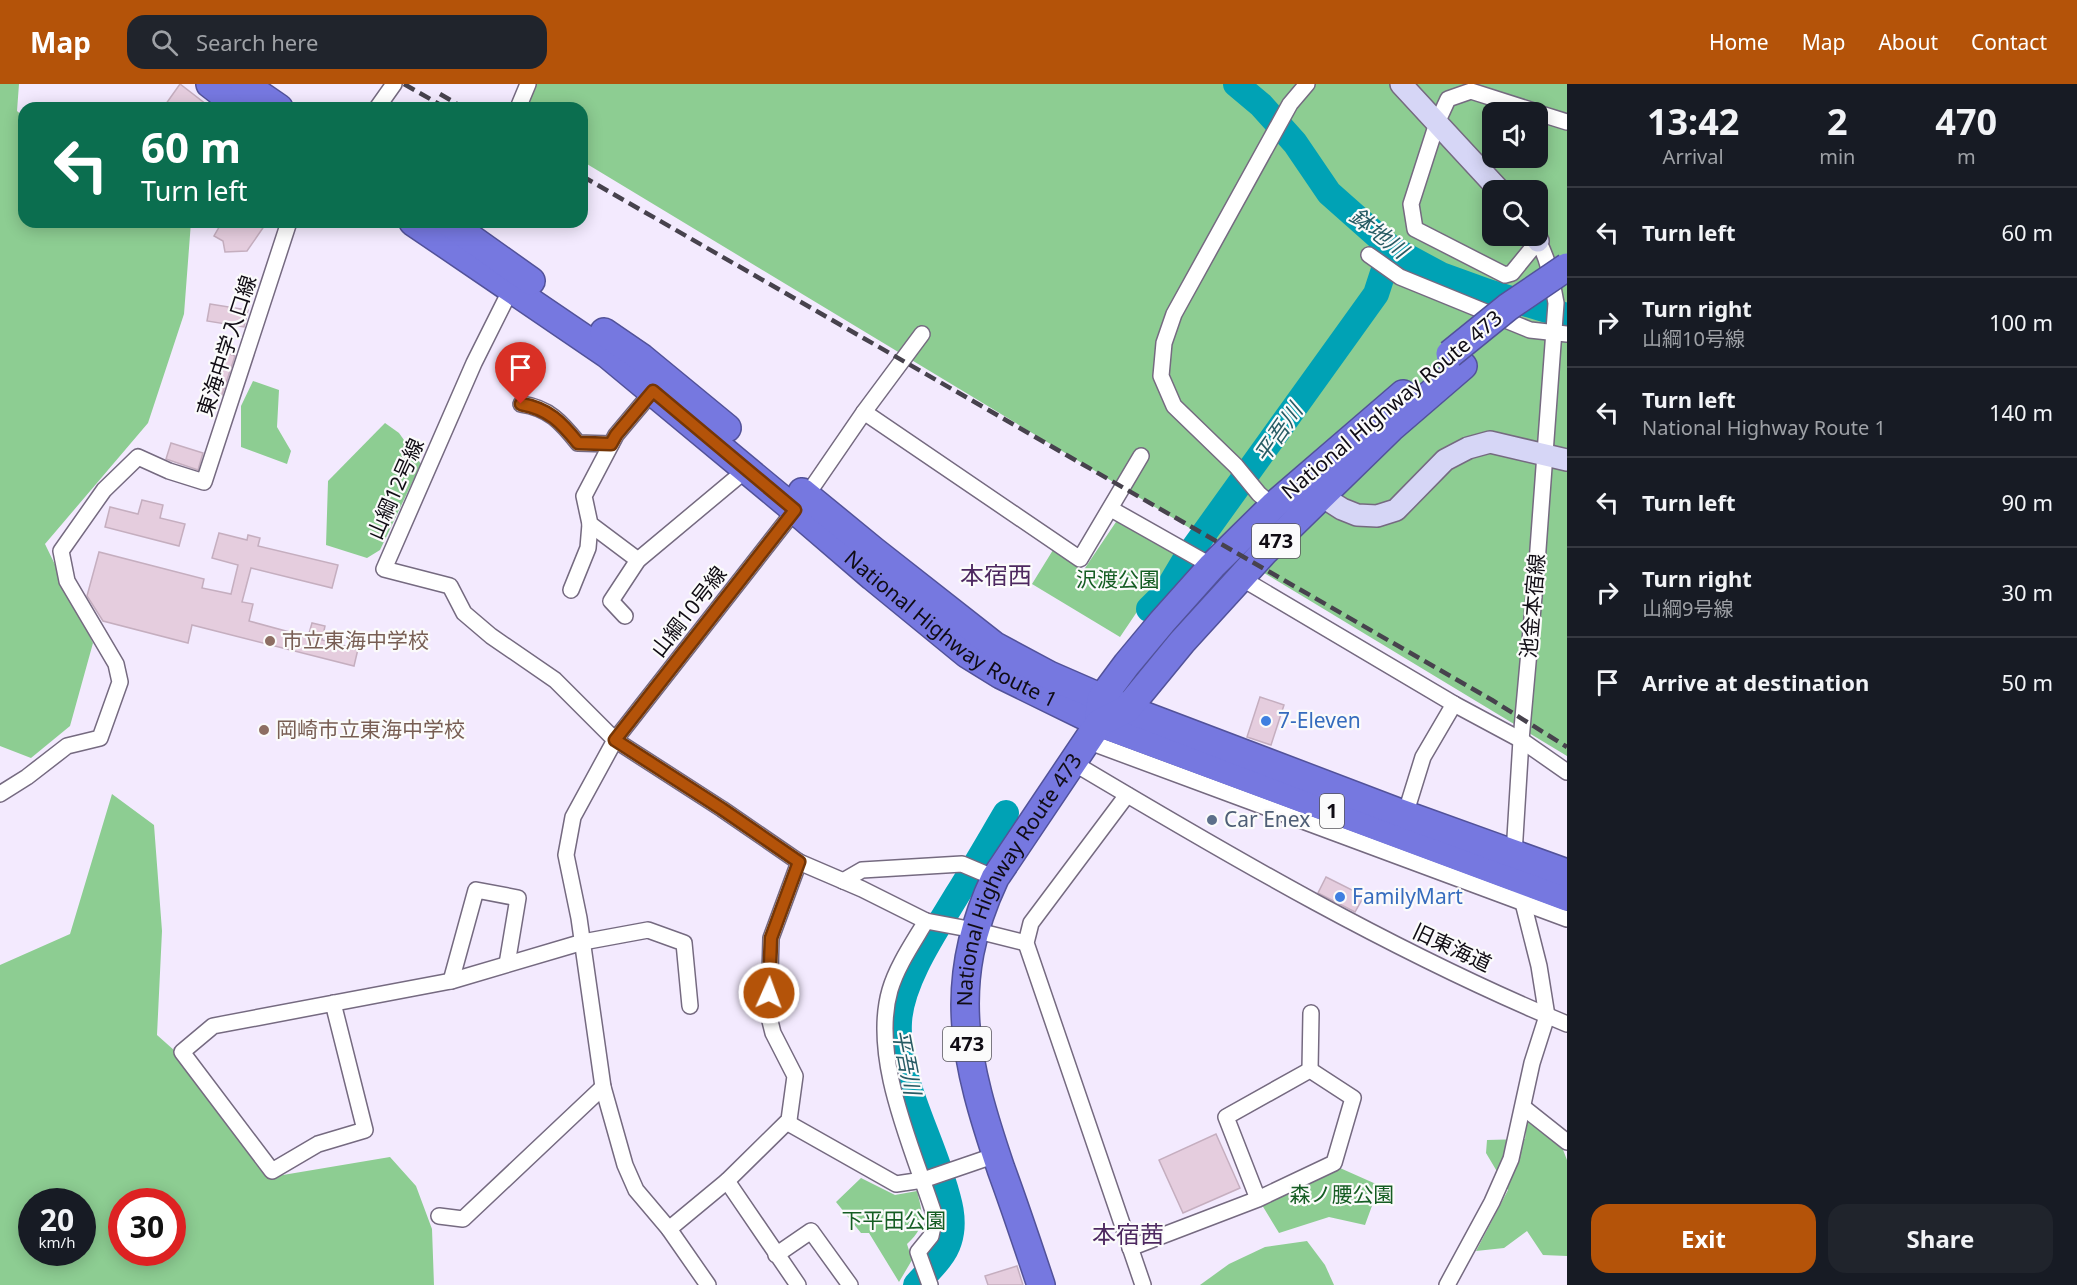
<!DOCTYPE html>
<html lang="en">
<head>
<meta charset="utf-8">
<style>
	body { margin:0; font-family:"Noto Sans","Noto Sans JP",sans-serif; background:#20242c; color:#f1f3f6; height:100vh; display:flex; flex-direction:column; font-size:22px; white-space:nowrap }
	* { box-sizing:border-box; margin:0 }
	p { font-size:20px; color:#9ea1a6 }
	.icon { flex:none; width:33px; height:33px; fill:none; stroke:currentColor; stroke-width:2; stroke-linecap:round; stroke-linejoin:round }
	.map { position:relative; flex:1; overflow:hidden }
	.drawer { display:flex; flex-direction:column; background:#171b24; width:510px }
	.drawer>* { flex:none }
	.top-card { position:absolute; left:18px; top:18px; width:570px; height:126px; border-radius:18px; box-shadow:0 3px 15px #0003; background:#0b6e4f; color:#fff; overflow:hidden }
	.controls { position:absolute; left:1482px; top:18px; display:grid; gap:12px }
	.controls a { display:grid; place-items:center; width:66px; height:66px; border-radius:12px; background:#171b24; box-shadow:0 3px 15px #0003; font-size:30px }
	.speed { position:absolute; left:18px; top:1104px; display:flex; gap:12px; font-size:30px; font-weight:700; text-align:center }
	.speed>* { display:grid; place-content:center; width:78px; height:78px; border-radius:50%; background:#171b24; box-shadow:0 3px 15px #0003; line-height:1 }
	.speed small { font-size:15px; font-weight:400 }
	.speed .limit { border:9px solid #d22; background:#fff; color:#111 }
	.pin { position:absolute; display:grid; place-items:center; width:51px; height:51px; color:#fff; margin:-62px -26px; border-radius:50% 50% 50% 0; rotate:-45deg; box-shadow:0 0 6px #0007 }
	.pin .icon { rotate:45deg }
	.me { position:absolute; width:66px; margin:-33px; rotate:2deg; stroke-linejoin:round; filter:drop-shadow(0 0 4px #0008) }
	.turn { display:flex; align-items:center; gap:21px; height:126px; padding:0 24px; font-size:27px }
	.turn .icon { width:78px; height:78px; stroke-width:2.5 }
	.turn b { display:block; font-size:42px; line-height:51px }
	.eta { display:flex; justify-content:space-evenly; align-items:center; height:102px; text-align:center }
	.eta b { font-size:36px; font-weight:700; line-height:42px }
	.action { display:flex; gap:12px; margin-top:auto; padding:12px 24px }
	.action a { flex:1; height:69px; border-radius:18px; background:#b45309; color:#fff; font-size:24px; font-weight:700; line-height:69px; text-align:center }
	.action a+a { background:#20242c; color:#f1f3f6 }
	ul { padding:0; list-style:none }
	li { display:flex; align-items:center; gap:18px; height:90px; padding:0 24px; border-top:2px solid #363941 }
	li div { flex:1 }
	li b { display:block; font-size:22px }
	li em { font-style:normal }
	header { display:flex; align-items:center; gap:36px; box-sizing:border-box; height:84px; padding:0 30px; background:#b45309; color:#fff }
	header strong { font-size:28px }
	nav { display:flex; gap:33px; margin-inline-start:auto; font-size:21px }
	.search { width:420px; height:54px; background:#20242c; display:flex; align-items:center; gap:15px; box-sizing:border-box; padding:0 21px; border-radius:18px; color:#9ea1a6; font-size:22px }
	main { display:flex; flex:1; min-height:0 }
	.map>svg:first-child { display:block }
	.green { fill:#8dcd92; fill-rule:evenodd }
	.lines { fill:none; stroke-linecap:round; stroke-linejoin:round }
	.river { stroke:#00a2b5; stroke-width:26 }
	.building { fill:#e5cdde; stroke:#c5aebf; stroke-width:1.5 }
	.street-casing { stroke:#756a80; stroke-width:18 }
	.secondary-casing { stroke:#756a80; stroke-width:24 }
	.highway-casing { stroke:#525299; stroke-width:30 }
	.street { stroke:#fff; stroke-width:15 }
	.secondary { stroke:#d6d6f6; stroke-width:21 }
	.highway { stroke:#7678e0; stroke-width:27 }
	.rail { stroke:#47424d; stroke-width:4.5; stroke-dasharray:12 6; stroke-linecap:butt }
	.highway-bridge-casing { stroke:#525299; stroke-width:30; stroke-linecap:butt }
	.highway-bridge { stroke:#7678e0; stroke-width:27 }
	.route-casing { stroke:#753606; stroke-width:15 }
	.route { stroke:#b45309; stroke-width:10 }
	.education-dot { fill:#8d6e63; stroke:#fbfbfb; stroke-width:2 }
	.shop-dot { fill:#3f7fe0; stroke:#fbfbfb; stroke-width:2 }
	.service-dot { fill:#5c6f8a; stroke:#fbfbfb; stroke-width:2 }
	.labels { text-anchor:middle; stroke-width:4.5; stroke-linejoin:round; paint-order:stroke }
	.shield { fill:#fbfbfb; stroke:#565459; stroke-width:1.5 }
	.shield-label { font-size:20px; font-weight:bold; fill:#100c14 }
	.street-label { font-size:21px; fill:#100c14; stroke:#fbfbfb }
	.park-label { font-size:21px; fill:#155d23; stroke:#fbfbfb }
	.education-label { font-size:21px; fill:#785e54; stroke:#fbfbfb; text-anchor:start }
	.shop-label { font-size:21px; fill:#366cbe; stroke:#fbfbfb; text-anchor:start }
	.service-label { font-size:21px; fill:#4e5e75; stroke:#fbfbfb; text-anchor:start }
	.water-label { font-size:22px; font-style:italic; fill:#275b64; stroke:#fbfbfb }
	.quarter-label { font-size:24px; fill:#4d2860; stroke:#fbfbfb }
</style>
</head>
<body>
<header>
<strong>Map</strong>
<div class="search"><svg class="icon" aria-label="search" viewBox="0 0 24 24"><circle cx="10" cy="10" r="6"/><path d="M15 15l6 6"/></svg>Search here</div>
<nav><a>Home</a><a>Map</a><a>About</a><a>Contact</a></nav>
</header>
<main>
<div class="map">
<svg width="1567" height="1201" viewBox="0 0 1567 1201">
	<rect width="100%" height="100%" fill="#f3eafe"/>
	<g class="green">
		<path d="M0,0H19L17,27L24,33V138H191L184,230L148,339L45,460L93,559L70,642L31,674L0,662Z"/>
		<path d="M528,0H1567V672L582,77V24H520ZM1492,28H1538V74H1492ZM1492,106H1538V152H1492Z"/>
		<path d="M253,297L279,306L277,343L291,367L287,380L241,363V322Z"/>
		<path d="M385,339L399,349L421,380L380,466L367,474L326,461L328,397Z"/>
		<path d="M1120,432L1178,467L1120,553L1032,500L1053,466L1083,487Z"/>
		<path d="M112,710L154,741L162,847L157,951L175,967L271,1093L390,1073L416,1102L432,1145L434,1201H0V881L70,850ZM32,1118H82V1168H32ZM122,1118H172V1168H122Z"/>
		<path d="M1527,1036L1562,1063L1567,1076V1172L1543,1171L1527,1147L1504,1164L1476,1167L1508,1106L1486,1069L1487,1056L1525,1055Z"/>
		<path d="M1340,1084L1376,1100L1369,1114L1373,1119L1365,1141L1329,1133L1279,1149L1262,1121Z"/>
		<path d="M861,1094L895,1111L917,1107C923,1131 927,1142 907,1160L912,1176L899,1198L869,1149H861L836,1118Z"/>
		<path d="M1307,1157L1325,1181L1334,1201H1200L1229,1180L1265,1163Z"/>
	</g>
	<g class="lines">
		<g class="river">
			<path d="M1236,0L1261,21L1295,59L1329,109L1391,164L1441,191L1488,208L1567,232"/>
			<path d="M1149,525L1166,508L1185,476L1376,210L1391,164"/>
			<path d="M916,1201C927,1188 944,1174 949,1157C956,1135 948,1113 941,1091C926,1043 896,989 899,938C901,897 936,846 957,811C974,784 990,756 1006,729"/>
		</g>
	</g>
	<g class="building">
		<path d="M180,0L211,24H163Z"/>
		<path d="M222,138H267L247,167L225,168L223,157L214,152Z"/>
		<path d="M210,220L248,226L244,243L207,237Z"/>
		<path d="M227,269L235,272L222,311L205,305L211,289L219,292Z"/>
		<path d="M171,359L203,369L198,386L166,375Z"/>
		<path d="M142,416L163,421L160,434L185,440L179,462L105,443L110,423L138,430Z"/>
		<path d="M219,449L247,456L248,451L260,454L258,462L338,481L332,504L251,484L242,518L253,520L249,537L308,553L312,539L325,542L322,556L358,565L354,582L192,541L188,559L103,537L87,512L99,468L204,495L202,504L231,510L238,481L212,474Z"/>
		<path d="M1260,613L1284,621L1271,661L1247,653Z"/>
		<path d="M1326,793L1364,812L1355,828L1318,809Z"/>
		<path d="M1216,1050L1240,1104L1183,1129L1159,1076Z"/>
		<path d="M1017,1182L1023,1201H988L985,1192Z"/>
	</g>
	<g class="lines">
		<g class="street-casing">
			<g id="street">
				<path d="M377,24L394,0"/>
				<path d="M518,24L528,0"/>
				<path d="M1538,29L1567,38"/>
				<path d="M1369,171L1400,193L1530,246L1567,250"/>
				<path d="M511,205L474,279L384,485L450,502L464,529L491,552L555,596L615,656L722,725L799,778L862,805L926,837L974,846L1026,859"/>
				<path d="M521,320C549,324 561,338 578,359L611,360"/>
				<path d="M864,328L1080,475L1141,372"/>
				<path d="M807,411L864,328L922,250"/>
				<path d="M1273,422L1259,410L1236,382L1174,322L1161,292L1164,259L1174,230L1290,20L1307,0"/>
				<path d="M1111,425L1212,482"/>
				<path d="M638,476L590,440L584,412L616,351L653,307"/>
				<path d="M1241,494L1454,620L1521,656L1567,688"/>
				<path d="M571,506L588,464L590,440"/>
				<path d="M625,532L611,517L638,476L747,385"/>
				<path d="M1087,657L1567,835"/>
				<path d="M1072,678C1233,774 1394,868 1567,940"/>
				<path d="M0,710L27,693L67,662L100,654L120,598L116,580L67,497L61,467L104,406L138,373L169,387L204,398L289,138"/>
				<path d="M1127,711L1031,839L1026,859L1143,1201"/>
				<path d="M1405,731L1423,673L1454,620"/>
				<path d="M843,797L862,786L962,780L995,794"/>
				<path d="M926,837C913,859 897,882 890,906C870,975 914,1067 935,1133L931,1152L918,1168L930,1201"/>
				<path d="M451,897L476,806L518,814L507,880"/>
				<path d="M333,919L365,1046L318,1060L272,1087L182,968L213,942L451,897L583,858L648,846L684,859L690,922"/>
				<path d="M1310,986L1311,929"/>
				<path d="M1523,1023L1567,1058"/>
				<path d="M788,1039L896,1100L923,1096L996,1071"/>
				<path d="M727,1097L798,1201"/>
				<path d="M439,1132L463,1135L603,1003"/>
				<path d="M669,1145L727,1097L789,1036L795,992L773,949L768,929L770,889L771,854L799,778"/>
				<path d="M1130,1164L1258,1115L1334,1079L1353,1014L1310,986L1226,1033L1258,1115"/>
				<path d="M776,1171L811,1147L850,1201"/>
				<path d="M708,1201L669,1145L636,1106L625,1081L603,1003L579,834L566,771L573,733L615,656L795,426"/>
				<path d="M1447,1201L1492,1118L1511,1075L1532,979L1547,932L1539,882L1517,795L1514,770L1521,656L1537,479L1556,219C1552,198 1549,176 1538,157L1512,189L1505,191L1415,145L1411,120L1437,39L1448,15L1471,7L1537,28"/>
			</g>
		</g>
		<g class="secondary-casing">
			<g id="secondary">
				<path d="M1401,0L1499,106"/>
				<path d="M1535,152L1538,157"/>
				<path d="M1323,413L1342,425L1357,431L1377,432L1396,426L1445,376L1468,364L1490,358L1567,376"/>
			</g>
		</g>
		<g class="highway-casing">
			<g id="highway">
				<path d="M210,0L241,24"/>
				<path d="M244,0L279,24"/>
				<path id="s1" d="M413,138L607,270L795,426L873,493L967,570L1001,591L1099,639L1567,813"/>
				<path d="M448,138L531,197"/>
				<path d="M604,248L642,274L727,344"/>
				<path d="M802,408L874,467L995,562L1049,591L1127,625L1398,728L1567,789"/>
				<path d="M1099,632L1101,615L1127,580L1162,538L1212,482L1273,422L1403,310"/>
				<path id="s2" d="M1041,1201C1028,1162 1015,1123 1001,1085C965,979 945,900 995,794L1099,639L1127,625L1182,558L1265,467L1391,344L1463,282"/>
			</g>
		</g>
		<use href="#street" class="street"/>
		<use href="#secondary" class="secondary"/>
		<use href="#highway" class="highway"/>
		<g class="rail">
			<path d="M404,0L446,24"/>
			<path d="M440,10L464,24"/>
			<path d="M582,92L1492,616L1567,663"/>
		</g>
		<g class="highway-bridge-casing">
			<path id="highway-bridge" d="M1450,270L1508,223L1567,183"/>
		</g>
		<use href="#highway-bridge" class="highway-bridge"/>
	</g>
	<g class="lines">
		<g class="route-casing">
			<path id="route" d="M521,320C549,325 561,338 578,359L611,360L616,351L653,307L795,426L615,656L722,725L799,778L771,854L769,909"/>
		</g>
		<use href="#route" class="route"/>
	</g>
	<g class="education-dot">
		<circle cx="270" cy="557" r="6"/>
		<circle cx="264" cy="646" r="6"/>
	</g>
	<g class="shop-dot">
		<circle cx="1266" cy="637" r="6"/>
		<circle cx="1340" cy="813" r="6"/>
	</g>
	<circle class="service-dot" cx="1212" cy="736" r="6"/>
	<g class="labels">
		<g class="shield">
			<rect x="1252" y="440" width="48" height="34" rx="4.5"/>
			<rect x="1320" y="710" width="24" height="34" rx="4.5"/>
			<rect x="943" y="943" width="48" height="34" rx="4.5"/>
		</g>
		<g class="shield-label">
			<text x="1276" y="464">473</text>
			<text x="1332" y="734">1</text>
			<text x="967" y="967">473</text>
		</g>
		<g class="street-label">
			<text transform="translate(227 262) rotate(-72)" y="7">東海中学入口線</text>
			<text transform="translate(1392 321) rotate(-40)" y="7">National Highway Route 473</text>
			<text transform="translate(396 405) rotate(-66)" y="7">山綱12号線</text>
			<text transform="translate(1533 522) rotate(-85)" y="7">池金本宿線</text>
			<text transform="translate(689 528) rotate(-52)" y="7">山綱10号線</text>
			<text dy="7" stroke="none"><textPath href="#s1" startOffset="676">National Highway Route 1</textPath></text>
			<text dy="7" stroke="none"><textPath href="#s2" startOffset="430">National Highway Route 473</textPath></text>
			<text transform="translate(1452 864) rotate(25)" y="7">旧東海道</text>
		</g>
		<g class="park-label">
			<text x="1118" y="503">沢渡公園</text>
			<text x="1342" y="1118">森ノ腰公園</text>
			<text x="894" y="1144">下平田公園</text>
		</g>
		<g class="education-label">
			<text x="282" y="564">市立東海中学校</text>
			<text x="276" y="653">岡崎市立東海中学校</text>
		</g>
		<g class="shop-label">
			<text x="1278" y="644">7-Eleven</text>
			<text x="1352" y="820">FamilyMart</text>
		</g>
		<g class="service-label">
			<text x="1224" y="743">Car Enex</text>
		</g>
		<g class="water-label">
			<text transform="translate(1379 149) rotate(38)" y="8">鉢地川</text>
			<text transform="translate(1278 349) rotate(-55)" y="8">平吾川</text>
			<text transform="translate(907 978) rotate(79)" y="8">平吾川</text>
		</g>
		<g class="quarter-label">
			<text x="996" y="500">本宿西</text>
			<text x="1128" y="1159">本宿茜</text>
		</g>
	</g>
</svg>
<div class="controls">
<a><svg class="icon" aria-label="sound" viewBox="0 0 24 24"><path d="M4 9h4l5-4v14l-5-4H4zM17 9q2 3 0 6"/></svg></a>
<a><svg class="icon" aria-label="search" viewBox="0 0 24 24"><circle cx="10" cy="10" r="6"/><path d="M15 15l6 6"/></svg></a>
</div>
<div class="speed"><div>20<small>km/h</small></div><div class="limit">30</div></div>
<div class="pin" style="left:521px;top:320px;background:#d93025"><svg class="icon" aria-label="arrive" viewBox="0 0 24 24"><path d="M6 21V4h12l-3 4 3 4H6"/></svg></div>
<svg class="me" style="left:769px;top:909px" viewBox="-20 -20 40 40"><circle r="17" fill="#b45309" stroke="#fff" stroke-width="3"/><path d="M0-11L8 9 0 5-8 9z" fill="#fff"/></svg>
<div class="top-card">
<div class="turn"><svg class="icon" aria-label="left" viewBox="0 0 24 24"><path d="M17 20v-9H6M10 6l-5 5 5 5"/></svg><div><b>60 m</b>Turn left</div></div>
</div>
</div>
<section class="drawer">
<div class="eta">
<div><b>13:42</b><p>Arrival</p></div>
<div><b>2</b><p>min</p></div>
<div><b>470</b><p>m</p></div>
</div>
<ul>
<li><svg class="icon" aria-label="left" viewBox="0 0 24 24"><path d="M17 20v-9H6M10 6l-5 5 5 5"/></svg><div><b>Turn left</b></div><em>60 m</em></li>
<li><svg class="icon" aria-label="right" viewBox="0 0 24 24"><path d="M7 20v-9h11M14 6l5 5-5 5"/></svg><div><b>Turn right</b><p>山綱10号線</p></div><em>100 m</em></li>
<li><svg class="icon" aria-label="left" viewBox="0 0 24 24"><path d="M17 20v-9H6M10 6l-5 5 5 5"/></svg><div><b>Turn left</b><p>National Highway Route 1</p></div><em>140 m</em></li>
<li><svg class="icon" aria-label="left" viewBox="0 0 24 24"><path d="M17 20v-9H6M10 6l-5 5 5 5"/></svg><div><b>Turn left</b></div><em>90 m</em></li>
<li><svg class="icon" aria-label="right" viewBox="0 0 24 24"><path d="M7 20v-9h11M14 6l5 5-5 5"/></svg><div><b>Turn right</b><p>山綱9号線</p></div><em>30 m</em></li>
<li><svg class="icon" aria-label="arrive" viewBox="0 0 24 24"><path d="M6 21V4h12l-3 4 3 4H6"/></svg><div><b>Arrive at destination</b></div><em>50 m</em></li>
</ul>
<div class="action"><a>Exit</a><a>Share</a></div>
</section>
</main>
</body>
</html>
